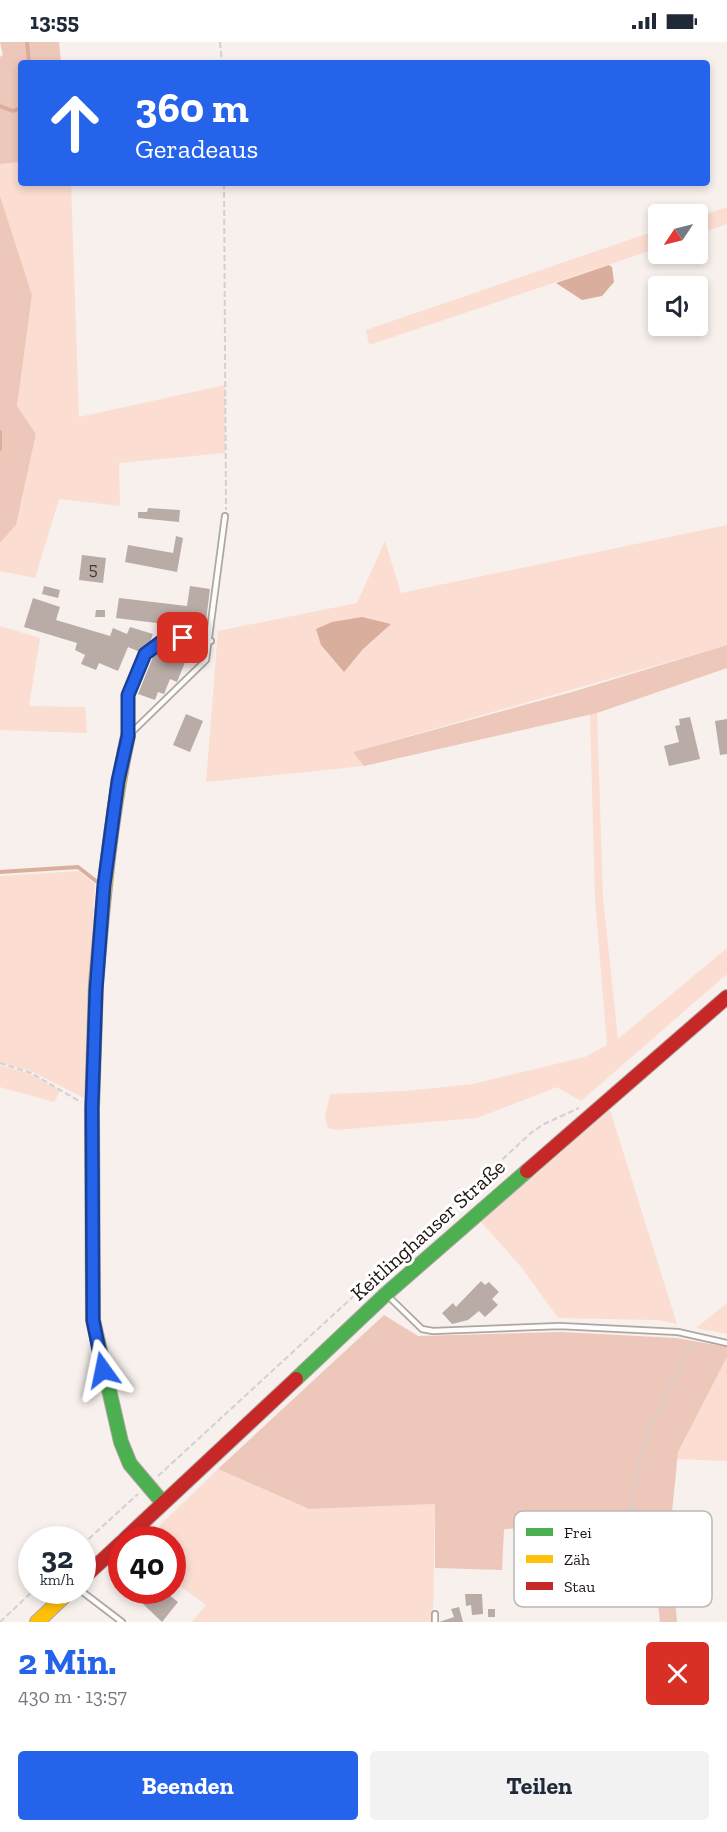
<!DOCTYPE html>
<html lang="de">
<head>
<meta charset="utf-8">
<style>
	body { margin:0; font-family:"Zilla Slab",serif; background:#f2f2f3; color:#1f2937; height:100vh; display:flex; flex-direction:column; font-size:22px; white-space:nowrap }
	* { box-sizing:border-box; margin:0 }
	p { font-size:20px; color:#747a83 }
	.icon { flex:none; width:33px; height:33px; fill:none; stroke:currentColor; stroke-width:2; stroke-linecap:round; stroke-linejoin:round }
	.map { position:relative; height:1580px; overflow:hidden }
	.details { display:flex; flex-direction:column; background:#fff; flex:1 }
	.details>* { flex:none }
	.top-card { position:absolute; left:18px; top:18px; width:692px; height:126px; border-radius:6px; box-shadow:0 3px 9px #0003; background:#2563eb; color:#fff; overflow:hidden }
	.needle { width:39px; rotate:235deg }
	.tools { position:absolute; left:648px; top:162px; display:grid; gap:12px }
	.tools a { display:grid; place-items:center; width:60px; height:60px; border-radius:6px; background:#fff; box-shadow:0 3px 9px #0003; font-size:30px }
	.speed { position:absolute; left:18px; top:1484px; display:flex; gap:12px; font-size:30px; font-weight:700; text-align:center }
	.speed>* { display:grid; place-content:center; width:78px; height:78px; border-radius:50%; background:#fff; box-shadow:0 3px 9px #0003; line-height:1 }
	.speed small { font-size:15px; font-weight:400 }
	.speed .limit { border:9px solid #d22; background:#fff; color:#111 }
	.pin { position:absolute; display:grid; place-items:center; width:51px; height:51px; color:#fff; margin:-26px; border-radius:12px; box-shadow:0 3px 9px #0006 }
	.me { position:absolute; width:66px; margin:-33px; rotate:348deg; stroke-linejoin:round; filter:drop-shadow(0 0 4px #0008) }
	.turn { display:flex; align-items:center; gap:21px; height:126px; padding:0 18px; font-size:27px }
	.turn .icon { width:78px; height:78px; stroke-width:2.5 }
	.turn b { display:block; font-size:42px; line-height:51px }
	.round { display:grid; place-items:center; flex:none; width:63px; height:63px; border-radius:6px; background:#f2f2f3 }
	.summary { display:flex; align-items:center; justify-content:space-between; height:102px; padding:0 18px }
	h1 { font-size:36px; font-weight:700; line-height:45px; color:#2563eb }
	.primary-button { display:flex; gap:12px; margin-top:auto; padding:12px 18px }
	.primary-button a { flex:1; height:69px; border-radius:6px; background:#2563eb; color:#fff; font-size:24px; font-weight:700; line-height:69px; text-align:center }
	.primary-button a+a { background:#f2f2f3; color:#1f2937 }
	.status { display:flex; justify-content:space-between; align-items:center; height:42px; padding:0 30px; background:#fff; direction:ltr }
	.status svg { height:16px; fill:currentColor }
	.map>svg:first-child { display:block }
	.green { fill:#fbddd1 }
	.forest { fill:#edc7b9 }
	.water { fill:#daae9d }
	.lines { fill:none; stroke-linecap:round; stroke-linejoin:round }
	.stream { stroke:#daae9d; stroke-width:4 }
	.building { fill:#b9aba6 }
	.lane-casing { stroke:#aea6a2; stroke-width:8 }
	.fast-casing { stroke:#aea6a2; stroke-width:16 }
	.slow-casing { stroke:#aea6a2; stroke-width:16 }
	.jam-casing { stroke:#aea6a2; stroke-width:16 }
	.path { stroke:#d3d0cf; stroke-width:2; stroke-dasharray:6 3; stroke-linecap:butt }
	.lane { stroke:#fefdfc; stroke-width:4.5 }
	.fast { stroke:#4caf50; stroke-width:14 }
	.slow { stroke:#ffc107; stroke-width:14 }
	.jam { stroke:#c62828; stroke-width:14 }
	.route-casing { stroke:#184099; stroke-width:15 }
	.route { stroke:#2563eb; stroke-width:10 }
	.labels { text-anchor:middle; stroke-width:6; stroke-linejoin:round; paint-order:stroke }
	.number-label { font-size:18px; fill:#463a36 }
	.street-label { font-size:21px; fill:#1f1410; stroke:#fff }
	.key { fill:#fff; stroke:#bcb8b7; stroke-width:1.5 }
	.key-label { font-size:16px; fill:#1f1410 }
</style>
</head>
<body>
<div class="status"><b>13:55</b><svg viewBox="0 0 49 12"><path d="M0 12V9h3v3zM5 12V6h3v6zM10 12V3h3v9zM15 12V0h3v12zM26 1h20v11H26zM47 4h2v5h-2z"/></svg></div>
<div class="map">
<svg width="727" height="1580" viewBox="0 0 727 1580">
	<rect width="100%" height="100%" fill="#f7f0ed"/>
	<g class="green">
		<path d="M21,120V141H71L79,375L225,343V411L119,421L120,464L59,457L35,536L0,529V501L16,483L36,392L17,364L32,253L0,154V122Z"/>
		<path d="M727,165V182L698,192V175Z"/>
		<path d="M658,188V206L369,303L366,288Z"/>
		<path d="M727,483V603L353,710L364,724L206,740L218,589L357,561L385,499L401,551Z"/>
		<path d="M0,584L40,596L29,664L85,665L87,691L0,688Z"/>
		<path d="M597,671L603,856L618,997L727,906V932L581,1059L557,1045L477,1076L336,1088L328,1086L325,1075L330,1052L406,1049L473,1042L585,1015L607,1003L595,856L590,672Z"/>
		<path d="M79,829L95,842L84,1056L33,1030L0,1020V834Z"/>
		<path d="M0,1023L31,1032L60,1049L54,1060L0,1045Z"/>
		<path d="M610,1068L677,1282L658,1278L558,1276L522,1226L481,1180Z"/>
		<path d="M727,1261V1292L696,1286Z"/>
		<path d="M727,1315V1419L677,1417L678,1410Z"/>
		<path d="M218,1427L309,1467L435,1462L433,1580H192L206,1563L173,1539L172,1497H146Z"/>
	</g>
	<g class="forest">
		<path d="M0,0H59L61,21H21V120L0,122V15L3,13Z"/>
		<path d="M0,154L32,253L17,364L36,392L16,483L0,501Z"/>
		<path d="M727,603V626L597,671L364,724L353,710L572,650Z"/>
		<path d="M384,1273L418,1294L561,1290L676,1296L727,1305V1315L678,1410L670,1490L677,1580H660L649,1482L504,1487L502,1528L435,1526V1462L309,1467L218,1427Z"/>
	</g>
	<g class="water">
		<path d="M609,223L612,225L614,240L602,254L582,258L556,241Z"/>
		<path d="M362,575L391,582L363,607L344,630L321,603L316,587L332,580Z"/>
	</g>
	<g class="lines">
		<g class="stream">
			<path d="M27,0L29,21"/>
			<path d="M0,64L13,69L21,66"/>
			<path d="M0,390V407"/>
			<path d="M0,830L78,825L96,839"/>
		</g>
	</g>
	<g class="building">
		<path d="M148,466L180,468L179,480L138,476V470H147Z"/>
		<path d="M176,494L183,496L177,530L125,520L128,503L173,511Z"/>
		<path d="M82,513L106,516L103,541L79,538Z"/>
		<path d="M44,544L60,548L58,556L42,552Z"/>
		<path d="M190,544L210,547L205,587L116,576L119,556L187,564Z"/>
		<path d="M33,556L60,565L56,578L110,594L113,586L127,592L130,585L153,592L145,612L128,605L118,629L99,621L96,628L81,622L85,613L75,608L77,601L24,585Z"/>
		<path d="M96,568H105V575H95Z"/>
		<path d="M166,606L187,615L177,640L170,637L164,652L158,650L155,658L138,652L155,610L163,614Z"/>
		<path d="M186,672L203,679L190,710L173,703Z"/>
		<path d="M690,675L700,717L669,724L664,704L679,700L675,684L680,683L679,677Z"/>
		<path d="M727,677V712L720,713L715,679Z"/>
		<path d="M481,1239L485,1243L489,1240L499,1250L492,1257L498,1263L485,1275L479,1269L468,1278L452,1282L442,1271L453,1261L456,1265Z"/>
		<path d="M152,1548H163L178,1560L162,1580L142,1561Z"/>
		<path d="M465,1552H482L483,1572L472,1573L471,1563L466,1564Z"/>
		<path d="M459,1565L463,1580H439L454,1575L451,1567Z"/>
		<rect x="488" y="1567" width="7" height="8"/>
	</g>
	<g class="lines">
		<g class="lane-casing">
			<g id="lane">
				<path d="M128,691C127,659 129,607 169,597C182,594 197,598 211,599"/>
				<path d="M130,692L206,618L225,474"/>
				<path d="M388,1254L422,1287L433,1289L560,1284L678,1290L727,1301"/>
				<path d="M80,1548L122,1580"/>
				<path d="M435,1580V1572"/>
			</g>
		</g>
		<g class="fast-casing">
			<g id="fast">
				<path d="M96,942L92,1067L93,1278L121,1400L130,1422L163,1461"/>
				<path d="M296,1337L386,1252L527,1129"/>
			</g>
		</g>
		<g class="slow-casing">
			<g id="slow">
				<path d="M96,942C103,859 110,776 128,694"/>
				<path d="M37,1580L71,1548"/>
			</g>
		</g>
		<g class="jam-casing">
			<g id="jam">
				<path d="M527,1129L727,955"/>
				<path d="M125,1497L296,1337"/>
				<path d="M82,1537L122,1500"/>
			</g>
		</g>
		<g class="path">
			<path d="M220,0L222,21"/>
			<path d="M224,141L226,468"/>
			<path d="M0,1021L31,1031L81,1060"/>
			<path d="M158,1434L531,1091L544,1082L579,1066"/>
			<path d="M630,1486C630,1419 660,1360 691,1302"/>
			<path d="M82,1503L138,1452"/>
			<path d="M0,1580L34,1548"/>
		</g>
		<use href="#lane" class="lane"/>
		<use href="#fast" class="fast"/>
		<use href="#slow" class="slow"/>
		<use href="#jam" class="jam"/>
	</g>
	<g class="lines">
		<g class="route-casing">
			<path id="route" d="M103,1328L93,1278L92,1066L96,948L104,843L118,739L128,694V653L145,612L161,600L183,596"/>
		</g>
		<use href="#route" class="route"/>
	</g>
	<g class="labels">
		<g class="number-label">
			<text x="93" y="533">5</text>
		</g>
		<g class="street-label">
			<text transform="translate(428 1188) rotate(-42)" y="7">Keitlinghauser Straße</text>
		</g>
	</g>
	<rect x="514" y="1469" width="198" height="96" rx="9" class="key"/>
	<rect x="526" y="1486" width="27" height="8" fill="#4caf50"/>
	<rect x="526" y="1513" width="27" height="8" fill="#ffc107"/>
	<rect x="526" y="1540" width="27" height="8" fill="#c62828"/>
	<g class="key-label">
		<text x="564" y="1496">Frei</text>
		<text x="564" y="1523">Zäh</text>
		<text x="564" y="1550">Stau</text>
	</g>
</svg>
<div class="tools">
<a><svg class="needle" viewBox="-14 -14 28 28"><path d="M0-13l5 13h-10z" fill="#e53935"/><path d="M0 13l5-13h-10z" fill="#747a83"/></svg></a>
<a><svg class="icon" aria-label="sound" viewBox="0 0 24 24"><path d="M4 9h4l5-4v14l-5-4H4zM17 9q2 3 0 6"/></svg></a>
</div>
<div class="speed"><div>32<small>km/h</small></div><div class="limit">40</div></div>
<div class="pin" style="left:183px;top:596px;background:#d93025"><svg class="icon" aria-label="arrive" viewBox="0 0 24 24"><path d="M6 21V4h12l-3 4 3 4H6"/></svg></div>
<svg class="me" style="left:103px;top:1328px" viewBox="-20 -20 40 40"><path d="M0-17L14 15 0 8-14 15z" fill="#2563eb" stroke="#fff" stroke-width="4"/></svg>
<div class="top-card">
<div class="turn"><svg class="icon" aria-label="ahead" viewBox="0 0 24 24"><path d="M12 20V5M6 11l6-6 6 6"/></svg><div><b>360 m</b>Geradeaus</div></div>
</div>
</div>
<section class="details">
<div class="summary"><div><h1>2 Min.</h1><p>430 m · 13:57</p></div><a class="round" style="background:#d93025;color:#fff"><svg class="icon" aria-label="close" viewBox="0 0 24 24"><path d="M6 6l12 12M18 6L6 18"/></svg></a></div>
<div class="primary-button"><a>Beenden</a><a>Teilen</a></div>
</section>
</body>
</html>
